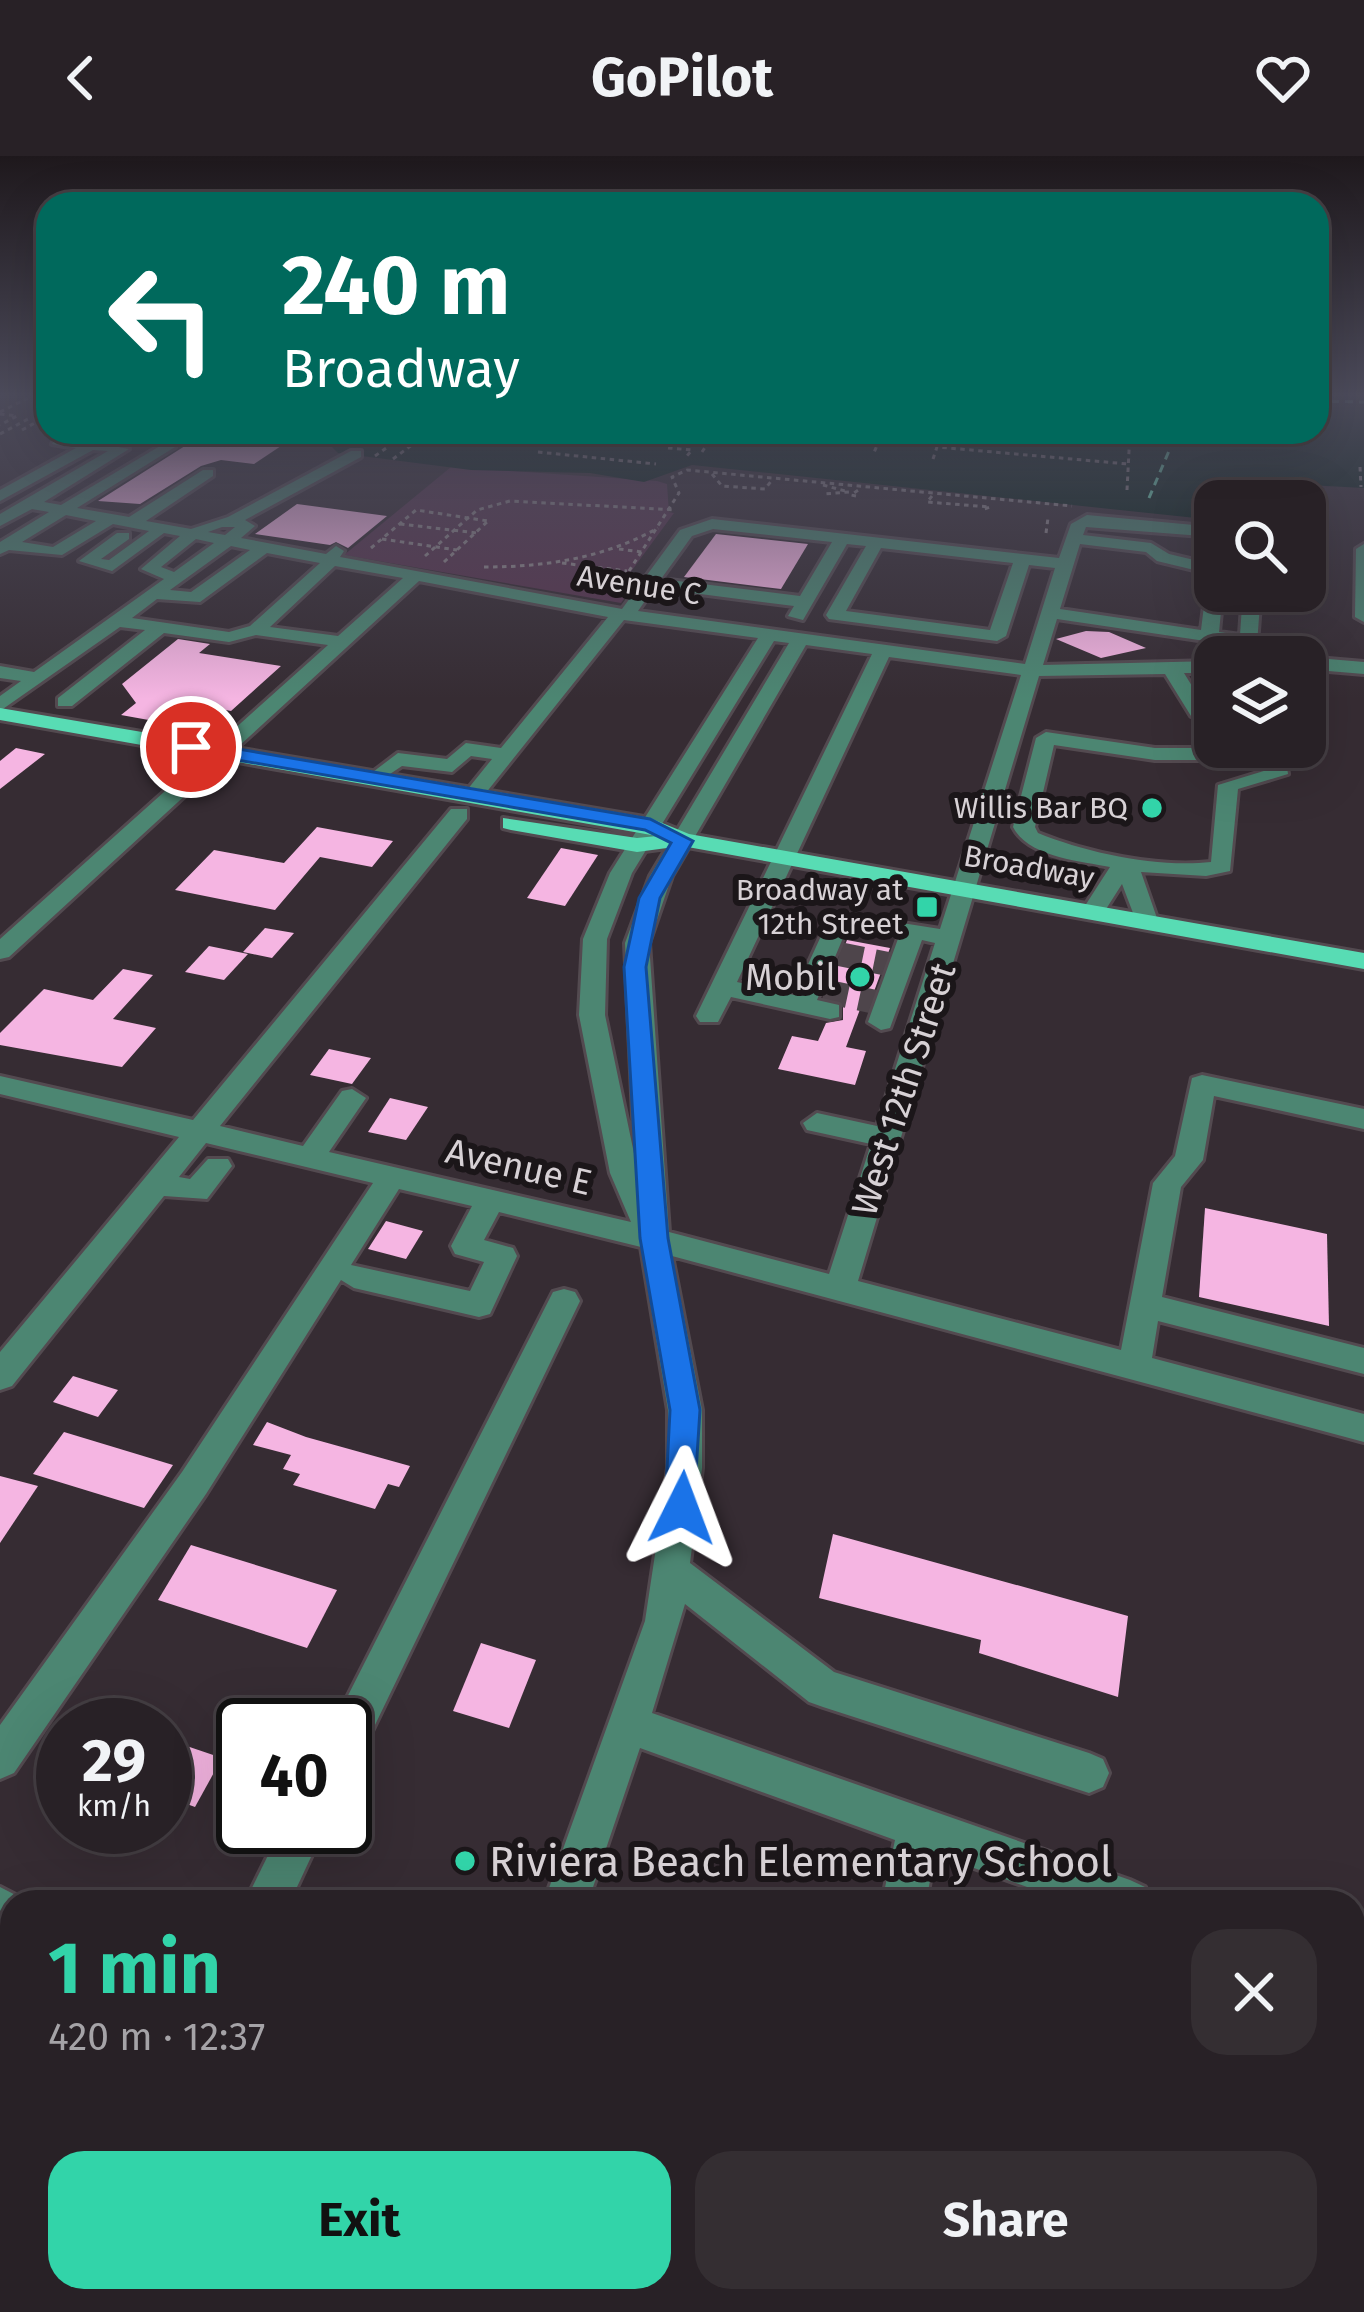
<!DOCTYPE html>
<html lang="en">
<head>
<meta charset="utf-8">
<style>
	body { margin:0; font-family:"Fira Sans",sans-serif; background:#342e32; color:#f1f3f6; height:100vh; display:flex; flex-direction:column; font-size:45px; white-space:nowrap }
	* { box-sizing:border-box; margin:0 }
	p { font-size:39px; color:#a5a3a7 }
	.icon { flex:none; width:66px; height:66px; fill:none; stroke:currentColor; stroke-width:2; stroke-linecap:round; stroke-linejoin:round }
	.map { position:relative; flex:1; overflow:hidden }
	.sheet { position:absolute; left:0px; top:1734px; width:1365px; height:423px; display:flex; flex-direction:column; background:#282126; border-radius:36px 36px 0 0; box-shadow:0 12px 48px #0002,0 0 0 3px #443e43 }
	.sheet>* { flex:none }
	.guide { position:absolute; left:36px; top:36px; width:1293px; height:252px; border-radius:36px; box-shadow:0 12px 48px #0002,0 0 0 3px #443e43; background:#00695c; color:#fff; overflow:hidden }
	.controls { position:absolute; left:1194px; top:324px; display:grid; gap:24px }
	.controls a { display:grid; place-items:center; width:132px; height:132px; border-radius:24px; background:#282126; box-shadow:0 12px 48px #0002,0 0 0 3px #443e43; font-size:60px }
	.speed { position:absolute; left:36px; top:1542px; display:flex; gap:24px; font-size:60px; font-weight:700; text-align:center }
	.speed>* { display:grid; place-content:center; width:156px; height:156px; border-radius:50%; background:#282126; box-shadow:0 12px 48px #0002,0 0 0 3px #443e43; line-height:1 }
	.speed small { font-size:30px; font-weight:400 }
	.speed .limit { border:6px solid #111; border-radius:18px; background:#fff; color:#111 }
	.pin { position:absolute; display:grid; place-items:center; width:102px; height:102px; color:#fff; margin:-51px; border:6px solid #fff; border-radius:50%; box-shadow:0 3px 12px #0007 }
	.me { position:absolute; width:132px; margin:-66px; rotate:3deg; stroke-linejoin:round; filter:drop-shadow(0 0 9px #0008) }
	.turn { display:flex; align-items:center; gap:42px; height:252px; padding:0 48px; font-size:54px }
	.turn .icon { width:156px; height:156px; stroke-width:2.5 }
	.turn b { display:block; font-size:84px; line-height:102px }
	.round { display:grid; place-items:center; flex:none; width:126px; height:126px; border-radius:36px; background:#342e32 }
	.headline { display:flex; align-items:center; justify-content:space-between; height:204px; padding:0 48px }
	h1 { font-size:72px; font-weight:700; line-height:90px; color:#32d4a9 }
	.button { display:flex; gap:24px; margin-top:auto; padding:24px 48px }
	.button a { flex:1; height:138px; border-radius:36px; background:#32d4a9; color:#111; font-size:48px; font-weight:700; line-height:138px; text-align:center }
	.button a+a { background:#342e32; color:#f1f3f6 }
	header { display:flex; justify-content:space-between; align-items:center; height:156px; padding:0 48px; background:#282126; font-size:54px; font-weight:700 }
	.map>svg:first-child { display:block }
	.green { fill:#57354e }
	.water { fill:#041f17 }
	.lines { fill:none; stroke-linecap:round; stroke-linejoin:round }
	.ferry { stroke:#72eac3; stroke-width:3; stroke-dasharray:8 6; stroke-linecap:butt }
	.building { fill:#f5b5e2 }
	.minor-tunnel { stroke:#4e454b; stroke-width:24; stroke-dasharray:24 12; stroke-linecap:butt }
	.minor-casing { stroke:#534a50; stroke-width:6 }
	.major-casing { stroke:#534a50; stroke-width:6 }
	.path { stroke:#8d858a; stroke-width:3; stroke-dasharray:4.5 4.5; stroke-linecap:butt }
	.minor { fill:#4c8672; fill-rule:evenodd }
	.major { fill:#58dcb4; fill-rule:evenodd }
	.route { fill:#1a73e8; stroke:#114b97; stroke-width:3 }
	.poi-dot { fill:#32d4a9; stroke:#1b1619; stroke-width:4.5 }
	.labels { text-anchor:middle; stroke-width:12; stroke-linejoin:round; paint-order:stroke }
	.far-street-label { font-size:30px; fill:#d7d1d5; stroke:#1b1619 }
	.far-poi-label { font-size:30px; fill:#d7d1d5; stroke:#1b1619; text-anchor:end }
	.poi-label { font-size:36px; fill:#d7d1d5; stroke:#1b1619; text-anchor:end }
	.street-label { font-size:36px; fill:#d7d1d5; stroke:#1b1619 }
	.near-poi-label { font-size:42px; fill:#d7d1d5; stroke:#1b1619; text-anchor:start }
</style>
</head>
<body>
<header><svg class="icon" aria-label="back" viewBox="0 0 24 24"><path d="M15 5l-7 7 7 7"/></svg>GoPilot<svg class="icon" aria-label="heart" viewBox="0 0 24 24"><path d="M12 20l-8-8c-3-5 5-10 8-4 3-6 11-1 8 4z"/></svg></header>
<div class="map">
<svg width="1364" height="2156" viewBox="0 0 1364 2156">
	<rect width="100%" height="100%" fill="#362c33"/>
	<path class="green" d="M451,311L657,325L667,328L669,356L674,357L630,417L641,420L621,447L344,399Z"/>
	<path class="water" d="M1317,241H1364V332L1270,327L1268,345H1215V364L692,309L644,326L590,317L471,314L338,297L324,283L300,276H1317Z"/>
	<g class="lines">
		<g class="ferry">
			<path d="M1317,245L1364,246"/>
			<path d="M1149,342L1177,276"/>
		</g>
	</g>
	<g class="building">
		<path d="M207,276H302L254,308L221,304L201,310L140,348L98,345Z"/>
		<path d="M297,348L387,360L348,392L336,386L330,389L255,378Z"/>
		<path d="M716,378L808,388L781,433L684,421Z"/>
		<path d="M1086,475L1109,476L1146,492L1101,502L1056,483Z"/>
		<path d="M178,483L210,488L199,497L281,510L231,555L215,552L193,572L121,559L136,547L122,528Z"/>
		<path d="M16,592L45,598L0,633V605Z"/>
		<path d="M317,671L393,685L372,711L320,701L275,754L175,734L214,694L284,707Z"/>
		<path d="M561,692L598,699L565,750L527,742Z"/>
		<path d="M265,772L294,777L272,802L243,796Z"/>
		<path d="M847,784L890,792L869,849L862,848L846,891L866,895L855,929L778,913L792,880L818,885L826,867L843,864V846L824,840Z"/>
		<path d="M209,790L248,798L224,824L185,816Z"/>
		<path d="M123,813L153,819L113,863L156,872L122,911L0,889V877L44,833L93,844Z"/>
		<path d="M329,893L371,902L352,928L310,919Z"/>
		<path d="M390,942L428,951L406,984L368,976Z"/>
		<path d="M1205,1052L1327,1078L1329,1170L1199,1141Z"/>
		<path d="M386,1065L423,1075L406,1103L368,1093Z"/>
		<path d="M73,1220L118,1234L98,1261L53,1246Z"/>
		<path d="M267,1266L306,1281L410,1310L399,1331L388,1328L375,1353L293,1329L300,1318L283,1313L291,1299L253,1289Z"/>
		<path d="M64,1276L173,1309L144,1352L33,1318Z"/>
		<path d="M0,1320L38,1330L0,1387Z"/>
		<path d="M833,1378L1128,1460L1118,1541L979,1497L981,1484L819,1442Z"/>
		<path d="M191,1389L337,1434L307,1492L158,1444Z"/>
		<path d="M481,1487L536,1504L509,1572L453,1555Z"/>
		<path d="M172,1585L222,1602L195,1651L165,1640V1597Z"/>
	</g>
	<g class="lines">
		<g class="minor-tunnel">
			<path d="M839,798L893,809"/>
			<path d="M824,835L880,847"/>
		</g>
		<g class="minor-casing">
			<g id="minor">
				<path d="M59,276H75L69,282L129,293L44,346L61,349L170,284L175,291L77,352L129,361L203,314H213V320L146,365L191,373L228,361L351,295H361V301L245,364L255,370L241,382L326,398L336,390L344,395L340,401L622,453L680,374L712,363L1059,402L1071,368L1087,359L1215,371V381L1086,371L1083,379L1151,387L1169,398L1215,409V419L1157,405L1146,396L1080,388L1060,453L1201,474L1206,434L1215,429V435H1223L1219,476L1240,479L1243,435H1261L1256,501H1238L1239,490L1057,463L1043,509L1215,505V517H1184L1208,556L1191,560L1165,518L1039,520L858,1125L1121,1194L1153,1027L1175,1000L1192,922L1202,919L1364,953V973L1214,940L1203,1004L1181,1031L1162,1141L1364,1192V1218L1158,1165L1152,1202L1364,1258V1286L672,1100L702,1254V1312L690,1407L834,1516L1089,1597L1103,1603L1109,1617L1103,1631L1089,1637L823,1551L809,1546L685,1448L652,1557L1130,1724L1145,1731L1152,1746H1069L935,1698L926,1746H882L895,1684L640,1592L588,1746H544L645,1465L668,1312V1254L641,1091L499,1056L484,1084L513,1092L517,1100L490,1158L479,1161L354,1132L341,1124L206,1338L14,1617L0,1623V1569L182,1316L373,1027L206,987L179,1021L190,1023L208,1003H228L232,1010L207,1043L164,1040L12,1230L0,1234V1196L179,981L0,938V920L193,964L451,653H467V663L220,970L303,990L342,935L352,933L366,942L329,996L631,1066L610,1017L579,859L583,783L610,717L758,482L624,464L481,643L474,645L463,639L492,603L471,600L452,616L402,610L375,628L365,622L398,597L447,603L466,587L501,592L608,461L419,425L9,801L0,803V783L328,489L256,479L229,486L164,477L72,550H58V542L145,474L120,471L0,555V540L21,525L0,522V510L34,516L164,423L141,413L180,380L164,377L112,415L79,405L117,377H129V383L101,403L109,404L149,375L113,368L62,399L9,394L0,398V386L49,356L32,353L0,370V358L108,295L93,294L0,345V334L76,292L52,288ZM66,359L96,365L53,391L22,386ZM222,371H235L225,379L208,376ZM713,373L832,386L800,440L661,423L692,380ZM196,383L214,387L174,416L161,411ZM847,388L866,390L826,459L829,463L997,485L1006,480L1029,409L1055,412L1025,508L638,455L654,432L794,450L788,460L803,464ZM231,390L250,394L191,436L170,434ZM881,392L1013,407L990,474L846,455ZM267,397L320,407L250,470L229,476L132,462L157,443L200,446ZM335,410L403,422L338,480L270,471ZM774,485L789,487L650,720L625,787L635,1002L605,859L607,783L632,717ZM806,489L872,498L696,860L700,866H718L731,841L830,863L839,861V849L817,844L848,770L899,780L868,866L881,874L890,872L922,784L935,787L877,970L817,957L803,967L807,974L871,988L829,1118L669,1076L649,787L672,720ZM889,501L1021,519L940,773L832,756L794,839L737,826ZM399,1033L472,1050L451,1090L455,1098L484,1106L470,1135L351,1109Z"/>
				<path d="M1364,388V466L1355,461L1356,393Z"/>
				<path d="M1305,501L1364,506V518L1305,513Z"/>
				<path d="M1046,576L1155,592H1275L1285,598L1288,618L1238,633L1230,715L1206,720L1141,716L1158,765L1154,770H1138L1122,728L1101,761L1093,763L1081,756L1110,711C1080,705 1028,701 1013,671L1036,582ZM1054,589L1155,604H1266L1267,614L1218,629L1211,706C1158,712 1087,697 1038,677L1035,671Z"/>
				<path d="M564,1133L575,1136L580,1145L359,1602L345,1608V1569H333L553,1136Z"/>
				<path d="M282,1671H325L290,1746H245Z"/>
				<path d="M0,1731L29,1746H12V1780L0,1775Z"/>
				<path d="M1353,1803L1364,1807V1853L1353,1849Z"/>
				<path d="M45,2145H97L92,2156H40Z"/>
				<path d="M400,2145H452L448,2156H396Z"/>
			</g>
		</g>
		<g class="major-casing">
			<path id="major" d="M0,552L650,662L689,678L1364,797V813L682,690L637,696L511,674L503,672V662L637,682L657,680L0,564Z"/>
		</g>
		<g class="path">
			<path d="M0,256L28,242L48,244"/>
			<path d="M0,258L17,260L0,269"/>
			<path d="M22,274L42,263"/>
			<path d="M0,278L30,262"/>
			<path d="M775,278L878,287L873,299"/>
			<path d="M324,281L331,276"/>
			<path d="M668,292L692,294L686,301"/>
			<path d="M538,296L656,308"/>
			<path d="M702,296L715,276L774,280"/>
			<path d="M375,300L399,283"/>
			<path d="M393,303L429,276"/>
			<path d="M933,303L937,291L1128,308"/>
			<path d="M1360,311L1361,331"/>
			<path d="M712,318L722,330L765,333L772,324"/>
			<path d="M1230,325L1263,328V345"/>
			<path d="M823,329L849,336L823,338"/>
			<path d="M1127,334L1130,276"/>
			<path d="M856,340L851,339L860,333"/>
			<path d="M932,340L927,346L990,351L981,354"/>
			<path d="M400,368L477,377"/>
			<path d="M1046,377L1048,362"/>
			<path d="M382,383L457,394"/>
			<path d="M371,392L416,354L488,365"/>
			<path d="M619,393L642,396"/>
			<path d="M425,400L477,354L510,345L676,354"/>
			<path d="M444,406L488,365"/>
			<path d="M562,407L627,415"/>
			<path d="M484,411C546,411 604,402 658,372"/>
			<path d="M629,415L679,337L672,321L687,314L1072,350"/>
		</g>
		<use href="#minor" class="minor"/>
		<use href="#major" class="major"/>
	</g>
	<linearGradient id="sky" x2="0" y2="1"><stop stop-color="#1e181c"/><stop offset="0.44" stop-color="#4c4b5b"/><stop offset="1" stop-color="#4c4b5b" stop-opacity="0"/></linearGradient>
	<rect width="1364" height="543" fill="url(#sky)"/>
	<path class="route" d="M191,585L650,663L693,685L660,742L646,811L668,1082L700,1254L693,1362L682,1366L670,1362L665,1352L670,1254L640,1082L624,811L639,742L671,687L645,674L185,595L182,591Z"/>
	<g class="poi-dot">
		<circle cx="1152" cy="652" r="12"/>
		<rect x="915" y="739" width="24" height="24" rx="6"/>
		<circle cx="860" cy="821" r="12"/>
		<circle cx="465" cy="1705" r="12"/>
	</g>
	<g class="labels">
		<g class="far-street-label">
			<text transform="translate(639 429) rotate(9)" y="10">Avenue C</text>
			<text transform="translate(1029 711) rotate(10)" y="10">Broadway</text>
		</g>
		<g class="far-poi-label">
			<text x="1128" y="662">Willis Bar BQ</text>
			<text x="903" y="744">Broadway at<tspan x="903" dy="34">12th Street</tspan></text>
		</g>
		<g class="poi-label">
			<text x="836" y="834">Mobil</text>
		</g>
		<g class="street-label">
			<text transform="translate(903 933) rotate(-72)" y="13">West 12th Street</text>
			<text transform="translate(519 1010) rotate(13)" y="13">Avenue E</text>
		</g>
		<g class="near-poi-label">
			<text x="489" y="1720">Riviera Beach Elementary School</text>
		</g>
	</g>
</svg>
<div class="controls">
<a><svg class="icon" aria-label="search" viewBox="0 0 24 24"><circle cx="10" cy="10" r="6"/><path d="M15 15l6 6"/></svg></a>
<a><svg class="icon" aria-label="layers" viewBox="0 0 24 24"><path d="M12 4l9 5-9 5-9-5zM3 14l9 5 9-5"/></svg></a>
</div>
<div class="speed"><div>29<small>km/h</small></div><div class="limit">40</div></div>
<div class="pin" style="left:191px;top:591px;background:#d93025"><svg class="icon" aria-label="arrive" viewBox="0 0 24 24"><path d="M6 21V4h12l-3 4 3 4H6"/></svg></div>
<svg class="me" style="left:682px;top:1352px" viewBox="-20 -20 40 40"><path d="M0-17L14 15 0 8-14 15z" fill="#1a73e8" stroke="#fff" stroke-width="4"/></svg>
<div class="guide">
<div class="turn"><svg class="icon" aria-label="left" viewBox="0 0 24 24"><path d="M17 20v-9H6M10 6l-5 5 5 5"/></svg><div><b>240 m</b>Broadway</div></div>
</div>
<section class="sheet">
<div class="headline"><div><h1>1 min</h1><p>420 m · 12:37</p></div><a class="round"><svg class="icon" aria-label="close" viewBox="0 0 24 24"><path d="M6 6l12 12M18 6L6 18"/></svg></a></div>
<div class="button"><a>Exit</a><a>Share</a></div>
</section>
</div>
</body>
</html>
